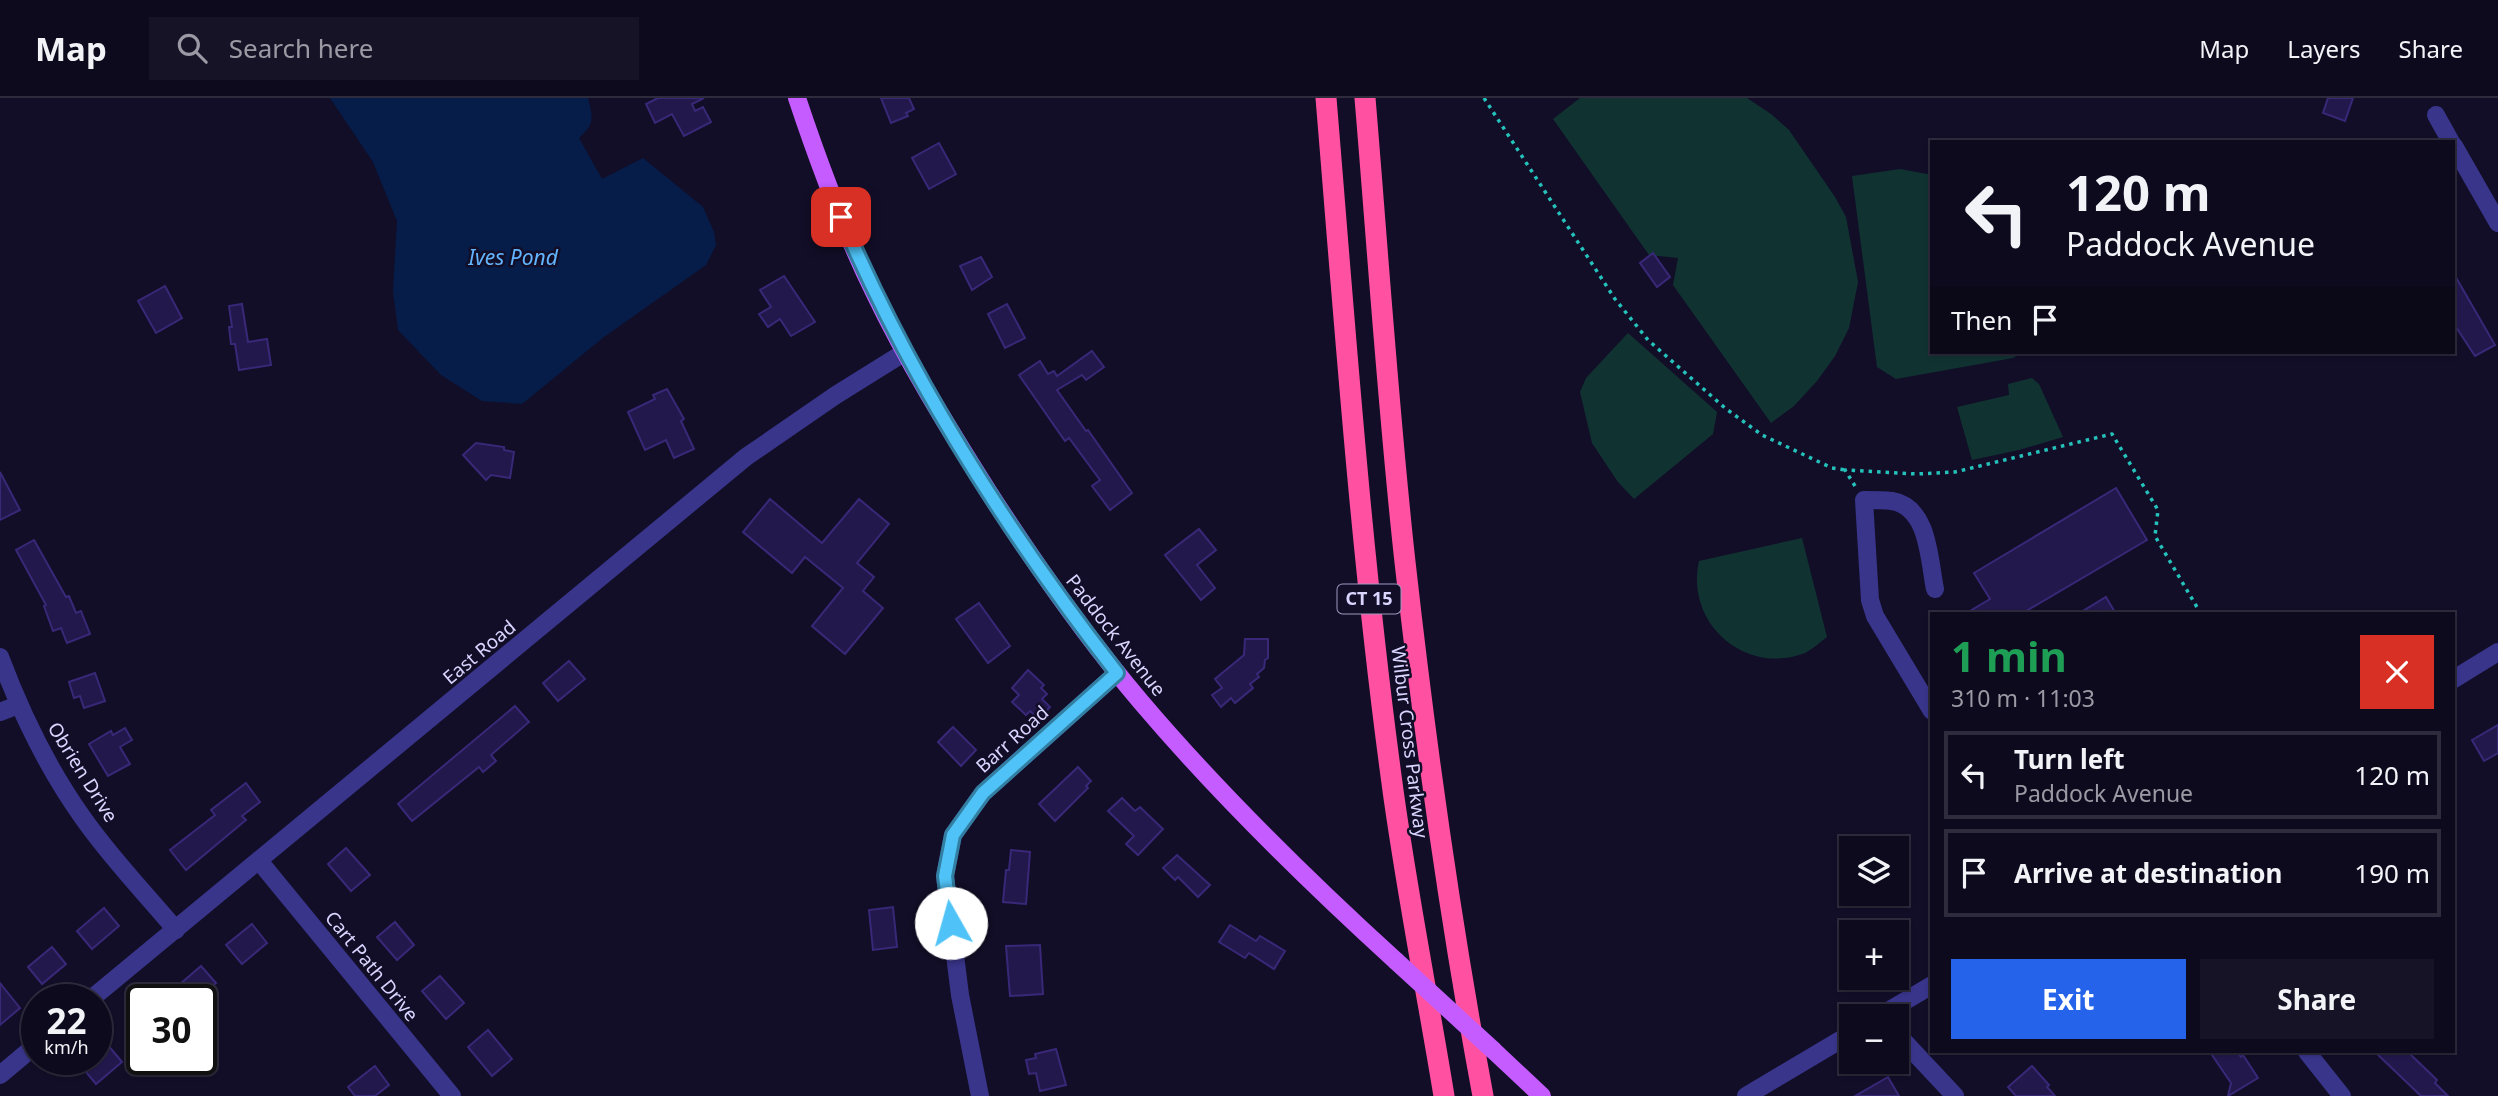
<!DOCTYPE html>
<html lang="en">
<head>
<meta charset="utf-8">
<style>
	body { margin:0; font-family:"Noto Sans",sans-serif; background:#171327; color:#f1f3f6; height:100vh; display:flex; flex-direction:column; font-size:26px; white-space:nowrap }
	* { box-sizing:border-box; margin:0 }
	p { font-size:23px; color:#9b9aa4 }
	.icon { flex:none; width:38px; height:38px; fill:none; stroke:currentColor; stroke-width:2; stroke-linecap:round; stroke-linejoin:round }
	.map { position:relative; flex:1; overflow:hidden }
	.panel { position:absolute; left:1930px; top:514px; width:525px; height:441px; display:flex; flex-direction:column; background:#0e0a1e; border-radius:0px; box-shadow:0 2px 5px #0004,0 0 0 2px #2e2b3c }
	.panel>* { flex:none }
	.top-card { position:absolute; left:1930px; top:42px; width:525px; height:214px; border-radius:0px; box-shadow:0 2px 5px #0004,0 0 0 2px #2e2b3c; background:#0e0a1e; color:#f1f3f6; overflow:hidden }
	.buttons { position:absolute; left:1839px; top:738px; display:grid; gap:14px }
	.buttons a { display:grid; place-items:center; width:70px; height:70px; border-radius:0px; background:#0e0a1e; box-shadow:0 2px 5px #0004,0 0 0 2px #2e2b3c; font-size:35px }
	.speed { position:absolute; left:21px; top:886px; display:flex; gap:14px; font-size:35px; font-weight:700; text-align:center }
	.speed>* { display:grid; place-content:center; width:91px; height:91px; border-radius:50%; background:#0e0a1e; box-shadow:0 2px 5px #0004,0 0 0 2px #2e2b3c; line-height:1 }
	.speed small { font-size:18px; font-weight:400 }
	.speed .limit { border:4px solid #111; border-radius:10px; background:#fff; color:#111 }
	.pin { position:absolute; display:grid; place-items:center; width:60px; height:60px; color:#fff; margin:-30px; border-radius:14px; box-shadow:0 4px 10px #0006 }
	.me { position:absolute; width:77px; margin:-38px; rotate:353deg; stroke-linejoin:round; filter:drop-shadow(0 0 5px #0008) }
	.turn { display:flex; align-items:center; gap:24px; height:147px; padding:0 21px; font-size:32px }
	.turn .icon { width:91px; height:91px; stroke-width:2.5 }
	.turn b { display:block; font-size:49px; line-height:60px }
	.then { display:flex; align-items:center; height:66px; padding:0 21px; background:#0003; gap:14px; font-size:26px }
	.round { display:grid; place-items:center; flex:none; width:74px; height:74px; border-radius:0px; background:#171327 }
	.head { display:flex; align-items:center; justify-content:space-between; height:119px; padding:0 21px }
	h1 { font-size:42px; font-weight:700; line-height:52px; color:#1e9e55 }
	.cta { display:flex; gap:14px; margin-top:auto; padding:14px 21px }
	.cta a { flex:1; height:80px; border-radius:0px; background:#2563eb; color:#fff; font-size:28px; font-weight:700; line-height:80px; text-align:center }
	.cta a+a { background:#171327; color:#f1f3f6 }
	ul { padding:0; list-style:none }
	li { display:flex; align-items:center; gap:21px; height:88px; margin:0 14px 10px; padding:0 7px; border:4px solid #2e2b3c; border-radius:0px }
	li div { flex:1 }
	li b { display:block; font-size:26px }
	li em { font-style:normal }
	header { display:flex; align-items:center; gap:42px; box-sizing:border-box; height:98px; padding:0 35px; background:#0e0a1e; border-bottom:2px solid #2e2b3c }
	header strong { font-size:33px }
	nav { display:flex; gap:38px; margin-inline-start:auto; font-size:24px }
	.search { width:490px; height:63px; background:#171327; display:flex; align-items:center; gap:18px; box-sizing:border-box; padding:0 24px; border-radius:0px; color:#9b9aa4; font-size:26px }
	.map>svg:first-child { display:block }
	.green { fill:#103332 }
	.water { fill:#061d49 }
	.building { fill:#23184b; stroke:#392878; stroke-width:2 }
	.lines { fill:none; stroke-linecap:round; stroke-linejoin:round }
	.path { stroke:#25c2bb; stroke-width:3.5; stroke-dasharray:3.5 5; stroke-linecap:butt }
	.minor { stroke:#39358b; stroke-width:18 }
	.major { stroke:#c45cff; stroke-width:18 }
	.highway { stroke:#ff50a1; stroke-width:21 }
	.major-bridge { stroke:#c45cff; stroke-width:18 }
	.route-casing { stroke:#337fa1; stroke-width:18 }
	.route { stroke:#4fc3f7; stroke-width:12 }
	.labels { text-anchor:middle; stroke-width:5; stroke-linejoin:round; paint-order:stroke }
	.shield { fill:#120e28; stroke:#9e99be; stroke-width:2 }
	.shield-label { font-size:18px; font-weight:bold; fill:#dad5ff }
	.street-label { font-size:19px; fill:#dad5ff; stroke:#120e28 }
	.water-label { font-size:21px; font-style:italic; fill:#63b5ff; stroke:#120e28 }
</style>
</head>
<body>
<header>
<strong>Map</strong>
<div class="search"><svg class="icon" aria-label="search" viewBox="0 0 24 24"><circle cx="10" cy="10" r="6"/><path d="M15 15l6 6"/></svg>Search here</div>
<nav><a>Map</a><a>Layers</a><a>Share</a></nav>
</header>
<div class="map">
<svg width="2498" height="998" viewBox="0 0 2498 998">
	<rect width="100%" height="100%" fill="#120e28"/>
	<g class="green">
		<path d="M1580,0H1747L1771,16L1789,32L1835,99L1846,119L1858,184L1849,230L1835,258L1817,283L1794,308L1771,325L1673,187L1678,160L1649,157L1553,21Z"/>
		<path d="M1900,71L1932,77V254H2023L2013,260L1896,281L1877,269L1852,78Z"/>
		<path d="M1628,235L1717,314L1713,336L1634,401L1618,384L1592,345L1580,294L1586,280Z"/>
		<path d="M2032,280L2039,286L2063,339L2019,352L1972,362L1957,309L2009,297L2008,286Z"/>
		<path d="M1802,440L1827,539C1820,544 1813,551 1805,555C1745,578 1685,525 1699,463Z"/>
	</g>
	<path class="water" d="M330,0H588C593,21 595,25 579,40L602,81L643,60L703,109L714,134L716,147L706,167L604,239L522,306L482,303L441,277L398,232L393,193L397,123L373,64Z"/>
	<g class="building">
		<path d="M658,0H704L692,6L695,13L703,9L711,24L684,38L672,16L655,25L646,6Z"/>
		<path d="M881,0H909L914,11L906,15L908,18L891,25Z"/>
		<path d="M2328,0H2353L2345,23L2323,15Z"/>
		<path d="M939,45L956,76L929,91L912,60Z"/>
		<path d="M1653,155L1670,179L1657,189L1640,165Z"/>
		<path d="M981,159L992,179L972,192L960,168Z"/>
		<path d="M2454,176L2495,247L2475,258L2454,226Z"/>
		<path d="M784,178L815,224L791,238L780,221L768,229L759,216L771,209L760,192Z"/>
		<path d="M165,188L182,220L156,235L138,203Z"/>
		<path d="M242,206L248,244L267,241L271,267L239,272L235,246H231L229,229H232L229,208Z"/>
		<path d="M1007,206L1025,240L1005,250L988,216Z"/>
		<path d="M1092,253L1104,269L1086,282L1082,277L1057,292L1086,333L1088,332L1132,395L1110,412L1092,388L1100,382L1069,340L1065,343L1019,277L1040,263L1048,276L1054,273L1057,278Z"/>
		<path d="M667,291L684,321L681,323L694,351L674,360L666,342L645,352L628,314L655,301L653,297Z"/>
		<path d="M476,345L504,349V352L514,354L510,380L491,377L486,382L463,357Z"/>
		<path d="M0,374L20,412L0,422Z"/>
		<path d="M2116,390L2147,442L2021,516H1965L1990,501L1974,475Z"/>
		<path d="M770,401L822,445L859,401L889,426L857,465L874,479L863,493L883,510L845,556L812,528L843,490L805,459L792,475L743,434Z"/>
		<path d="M1199,431L1216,452L1197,467L1215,490L1201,502L1165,457Z"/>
		<path d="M34,442L66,499L69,498L76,515L81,513L90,536L67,545L61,530L53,533L44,508L46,507L16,452Z"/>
		<path d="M2106,499L2116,516H2078Z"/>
		<path d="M979,505L1010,548L988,565L956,521Z"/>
		<path d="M1245,541H1268V560L1265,562L1264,570L1257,576L1259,579L1250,586L1253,590L1235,605L1231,600L1221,609L1212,597L1222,590L1215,581L1244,557Z"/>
		<path d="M569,563L585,581L558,603L543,585Z"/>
		<path d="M1028,572L1044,587L1041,590L1047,596L1042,601L1050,609L1039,621L1030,613L1026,617L1012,604L1019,597L1012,590Z"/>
		<path d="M95,575L105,603L84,610L80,598L74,600L69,584Z"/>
		<path d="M515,608L529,624L491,657L496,663L483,674L479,669L412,723L398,706Z"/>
		<path d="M2498,627V655L2484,663L2472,642Z"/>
		<path d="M953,629L976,652L961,668L938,644Z"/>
		<path d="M125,630L132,642L120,649L130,666L108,678L89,646L111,633L113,637Z"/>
		<path d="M1078,669L1091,683L1086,688L1088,690L1055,723L1039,706Z"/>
		<path d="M246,685L260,704L242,718L246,722L186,772L170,752L215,717L211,712Z"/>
		<path d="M1122,700L1135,713L1140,709L1163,731L1138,757L1126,746L1134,738L1108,713Z"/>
		<path d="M346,750L370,777L351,793L328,766Z"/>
		<path d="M1011,752L1030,754L1026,806L1003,804L1006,772H1009Z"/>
		<path d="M1177,757L1210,787L1198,799L1178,779L1175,782L1163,770Z"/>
		<path d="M893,809L897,849L873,852L869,812Z"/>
		<path d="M104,810L119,828L92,851L77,833Z"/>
		<path d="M395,824L414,847L397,862L377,839Z"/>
		<path d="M252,826L267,845L242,866L226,847Z"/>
		<path d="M1230,827L1256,843L1260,838L1285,853L1274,871L1249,855L1245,860L1219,844Z"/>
		<path d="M1040,847L1043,896L1010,898L1006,848Z"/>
		<path d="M52,849L66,866L42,886L28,869Z"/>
		<path d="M201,868L216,885L197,901H193L180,886Z"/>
		<path d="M440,878L464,905L446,921L422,893Z"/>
		<path d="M0,885L20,910L0,927Z"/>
		<path d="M488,932L512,961L492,978L468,949Z"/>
		<path d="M107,946L122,964L96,986L81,968L90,961H96V955Z"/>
		<path d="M1056,951L1066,987L1040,993L1036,975L1029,976L1026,962L1036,960L1035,956Z"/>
		<path d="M2210,954H2237L2241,959L2243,957L2258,980L2228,998L2231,985Z"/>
		<path d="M2375,954H2408L2437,982L2435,985L2448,998H2421Z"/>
		<path d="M375,968L389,987L375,998H355L348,989Z"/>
		<path d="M2032,968L2049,987L2047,989L2055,998H2016L2008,989Z"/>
		<path d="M1888,979L1899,998H1855Z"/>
	</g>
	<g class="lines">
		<g class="path">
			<path d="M1484,0L1615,201L1648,242L1725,310L1762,337L1832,370L1845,372"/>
			<path d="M1855,388L1845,372L1917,376L1955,374L2112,336L2158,412L2155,438L2201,516"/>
		</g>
		<g class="minor">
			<path d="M2436,17L2451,44"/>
			<path d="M2454,48L2498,125"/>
			<path d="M0,559C21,615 48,671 83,720C111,760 145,795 176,832"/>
			<path d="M2454,581L2498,554"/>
			<path d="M1932,613L1875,518L1870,502L1864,402C1873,402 1883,402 1892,403C1929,409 1929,462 1935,491"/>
			<path d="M0,614L18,607"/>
			<path d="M260,764L452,998"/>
			<path d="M91,901L746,359L836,297L905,254"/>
			<path d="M1878,919L1932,887"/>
			<path d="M1897,936L1955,998"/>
			<path d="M2307,954L2342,998"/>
			<path d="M0,977L37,946"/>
			<path d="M980,998L960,897L945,778L953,737L983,695L1117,575"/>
			<path d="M1746,998L1852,935"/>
		</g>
		<g class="major">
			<path d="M797,0C819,66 843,131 874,194C907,263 947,328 988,393C1035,466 1085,538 1141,604C1220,697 1306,781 1396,863"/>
			<path d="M1493,952L1542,998"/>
		</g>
		<g class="highway">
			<path d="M1326,0C1345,229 1361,457 1392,685C1406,790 1427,894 1444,998"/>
			<path d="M1365,0C1378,155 1388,310 1405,464C1425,643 1450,821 1483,998"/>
		</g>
		<path class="major-bridge" d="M1396,863L1493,952"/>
	</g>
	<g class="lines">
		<g class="route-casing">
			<path id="route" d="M841,119C911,283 1007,434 1117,575L983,695L953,737L945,778L951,825"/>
		</g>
		<use href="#route" class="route"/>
	</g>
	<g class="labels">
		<rect class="shield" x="1337.5" y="486.5" width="63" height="29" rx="5"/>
		<g class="shield-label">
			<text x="1369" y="507">CT 15</text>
		</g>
		<g class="street-label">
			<text transform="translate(1116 537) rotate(52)" y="7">Paddock Avenue</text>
			<text transform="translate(479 554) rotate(-40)" y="7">East Road</text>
			<text transform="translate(1012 641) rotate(-42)" y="7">Barr Road</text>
			<text transform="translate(1410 644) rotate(83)" y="7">Wilbur Cross Parkway</text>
			<text transform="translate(83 674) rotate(58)" y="7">Obrien Drive</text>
			<text transform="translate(372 868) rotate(51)" y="7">Cart Path Drive</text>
		</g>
		<g class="water-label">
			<text x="513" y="167">Ives Pond</text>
		</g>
	</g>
</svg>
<div class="buttons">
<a><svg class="icon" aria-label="layers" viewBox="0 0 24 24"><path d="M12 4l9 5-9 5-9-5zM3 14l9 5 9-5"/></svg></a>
<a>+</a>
<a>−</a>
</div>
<div class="speed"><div>22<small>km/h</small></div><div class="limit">30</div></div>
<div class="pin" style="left:841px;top:119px;background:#d93025"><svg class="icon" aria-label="arrive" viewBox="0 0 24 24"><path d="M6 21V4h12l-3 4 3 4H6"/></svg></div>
<svg class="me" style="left:951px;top:825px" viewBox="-20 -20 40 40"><circle r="19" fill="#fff"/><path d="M0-13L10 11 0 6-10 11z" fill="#4fc3f7"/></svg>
<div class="top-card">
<div class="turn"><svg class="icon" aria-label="left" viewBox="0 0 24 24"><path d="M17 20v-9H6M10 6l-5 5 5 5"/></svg><div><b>120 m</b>Paddock Avenue</div></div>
<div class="then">Then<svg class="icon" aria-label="arrive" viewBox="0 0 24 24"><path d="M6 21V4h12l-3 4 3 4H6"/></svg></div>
</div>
<section class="panel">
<div class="head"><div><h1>1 min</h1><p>310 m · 11:03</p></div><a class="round" style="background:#d93025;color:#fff"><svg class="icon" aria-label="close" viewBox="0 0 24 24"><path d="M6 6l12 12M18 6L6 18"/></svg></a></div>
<ul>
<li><svg class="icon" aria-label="left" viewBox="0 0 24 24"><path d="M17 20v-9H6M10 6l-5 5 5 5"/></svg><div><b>Turn left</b><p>Paddock Avenue</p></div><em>120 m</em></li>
<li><svg class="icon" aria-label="arrive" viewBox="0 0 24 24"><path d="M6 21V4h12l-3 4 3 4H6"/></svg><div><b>Arrive at destination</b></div><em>190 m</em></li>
</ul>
<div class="cta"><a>Exit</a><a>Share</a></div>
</section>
</div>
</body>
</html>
